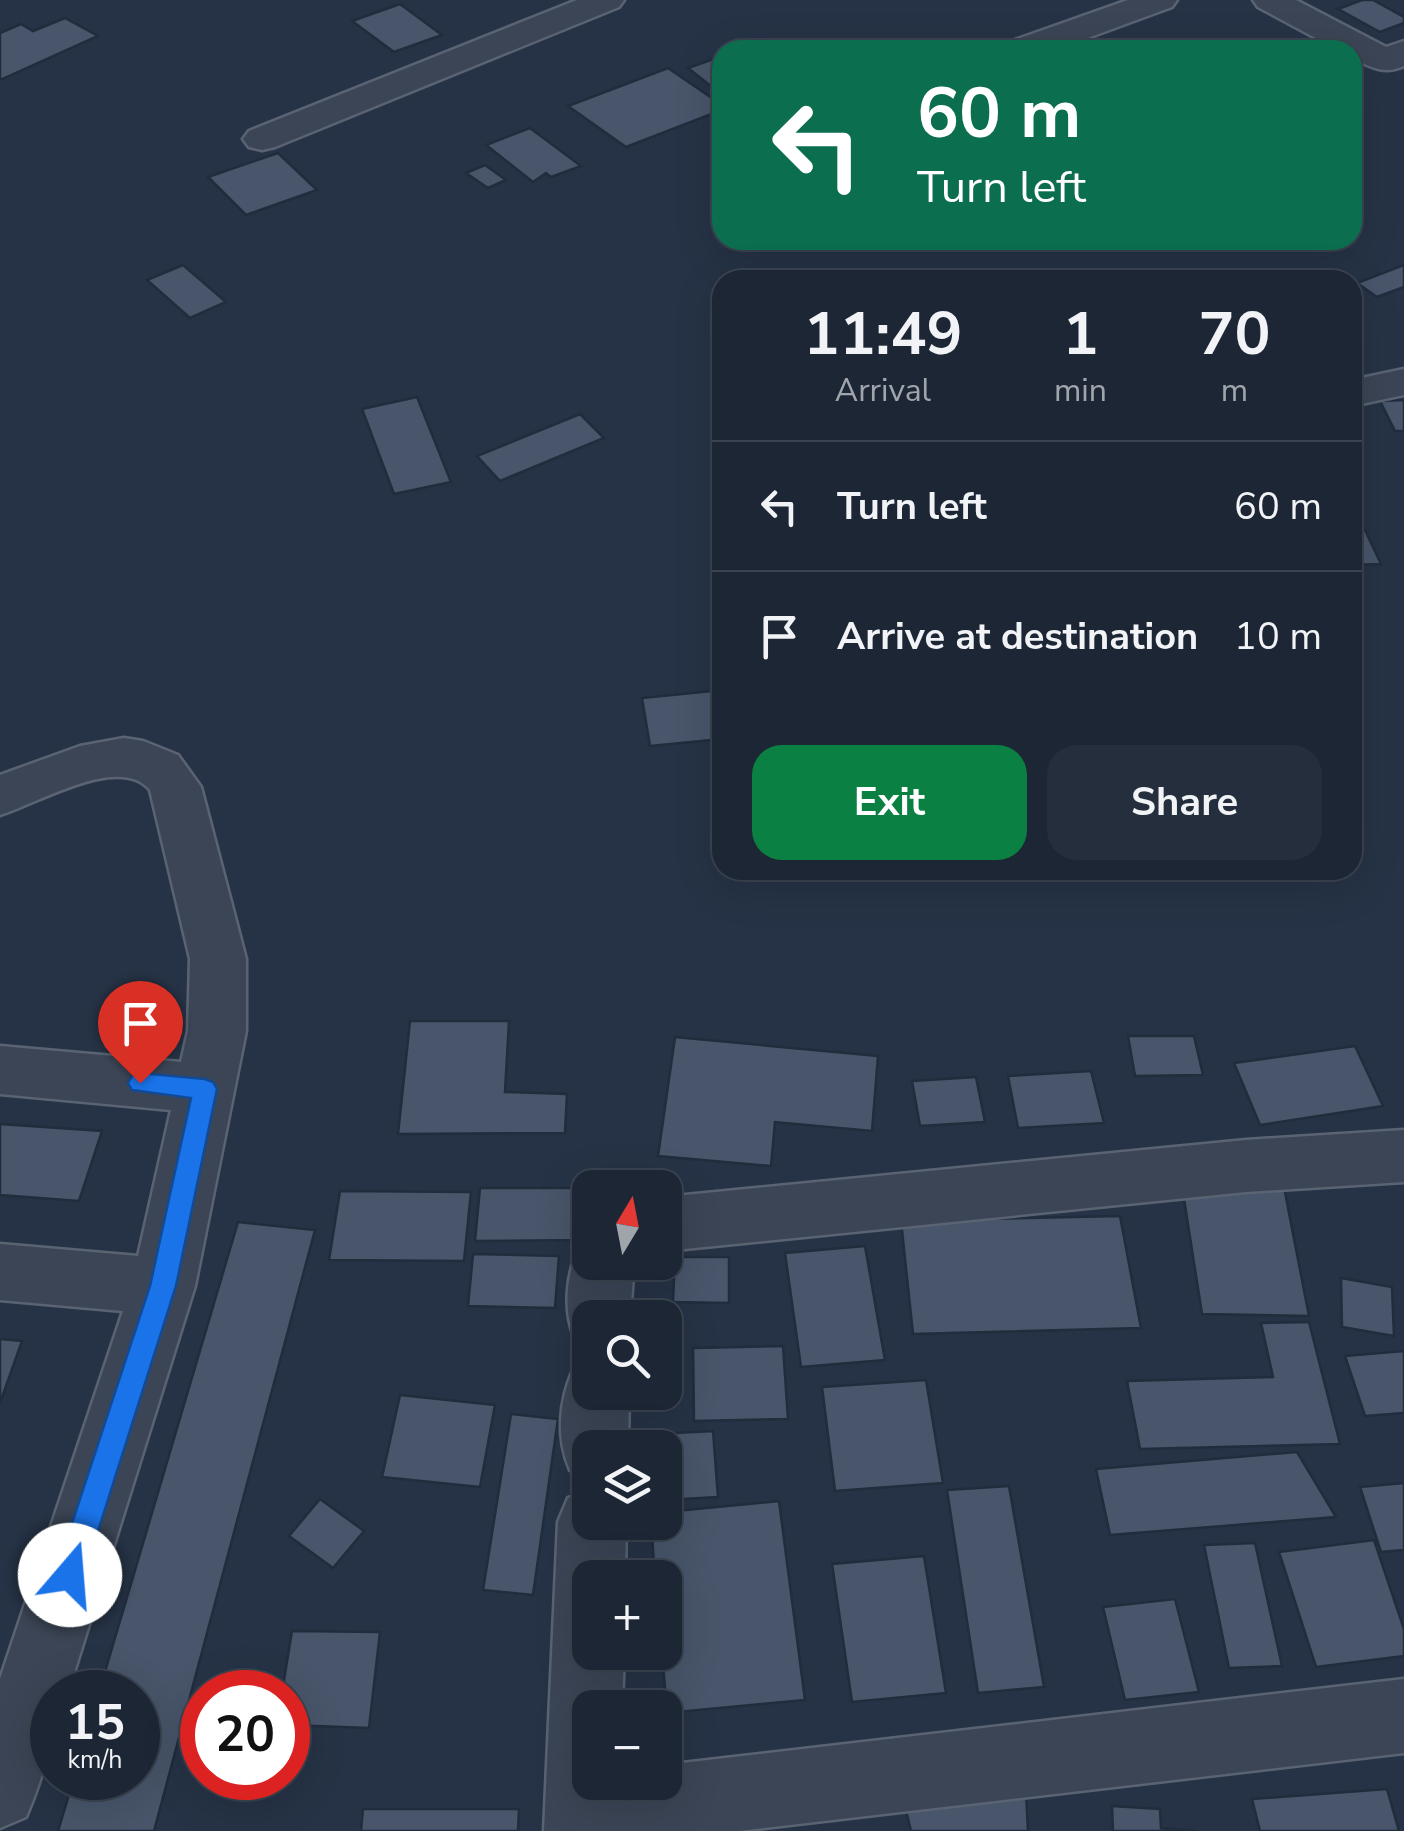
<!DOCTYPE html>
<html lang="en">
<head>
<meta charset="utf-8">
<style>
	body { margin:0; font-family:"Nunito Sans",sans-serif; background:#252e3c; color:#f1f3f6; height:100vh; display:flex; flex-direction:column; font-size:38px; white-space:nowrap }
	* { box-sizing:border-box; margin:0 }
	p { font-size:32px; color:#a0a5ac }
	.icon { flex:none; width:55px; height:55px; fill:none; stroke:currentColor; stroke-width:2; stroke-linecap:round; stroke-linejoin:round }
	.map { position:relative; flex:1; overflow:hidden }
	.panel { position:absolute; left:712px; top:270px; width:650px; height:610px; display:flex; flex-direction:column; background:#1c2634; border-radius:30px; box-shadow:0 10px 40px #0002,0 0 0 2px #3a434f }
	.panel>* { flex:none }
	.top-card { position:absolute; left:712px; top:40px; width:650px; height:210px; border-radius:30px; box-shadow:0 10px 40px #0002,0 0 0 2px #3a434f; background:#0b6e4f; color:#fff; overflow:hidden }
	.needle { width:65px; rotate:10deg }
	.fabs { position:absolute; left:572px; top:1170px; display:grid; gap:20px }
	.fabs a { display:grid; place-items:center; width:110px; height:110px; border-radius:20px; background:#1c2634; box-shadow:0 10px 40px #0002,0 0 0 2px #3a434f; font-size:50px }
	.speed { position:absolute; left:30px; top:1670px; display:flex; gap:20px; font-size:50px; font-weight:700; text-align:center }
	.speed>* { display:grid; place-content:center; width:130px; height:130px; border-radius:50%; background:#1c2634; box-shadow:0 10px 40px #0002,0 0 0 2px #3a434f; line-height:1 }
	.speed small { font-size:25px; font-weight:400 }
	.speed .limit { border:15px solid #d22; background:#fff; color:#111 }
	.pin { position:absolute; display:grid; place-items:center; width:85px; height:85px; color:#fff; margin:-102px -42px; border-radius:50% 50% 50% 0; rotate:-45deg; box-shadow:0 0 10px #0007 }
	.pin .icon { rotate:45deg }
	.me { position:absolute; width:110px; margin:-55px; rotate:18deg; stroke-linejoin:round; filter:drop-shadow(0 0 8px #0008) }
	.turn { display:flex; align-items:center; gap:35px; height:210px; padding:0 40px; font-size:45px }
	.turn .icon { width:130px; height:130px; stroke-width:2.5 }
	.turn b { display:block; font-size:70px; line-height:85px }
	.eta { display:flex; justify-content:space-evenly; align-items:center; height:170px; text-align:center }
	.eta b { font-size:60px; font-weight:700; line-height:70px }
	.cta { display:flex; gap:20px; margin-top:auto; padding:20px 40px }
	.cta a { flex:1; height:115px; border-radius:30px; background:#0b8043; color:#fff; font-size:40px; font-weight:700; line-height:115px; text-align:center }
	.cta a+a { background:#252e3c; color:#f1f3f6 }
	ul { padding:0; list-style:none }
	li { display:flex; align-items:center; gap:30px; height:130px; padding:0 40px; border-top:2px solid #3a434f }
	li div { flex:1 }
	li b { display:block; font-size:38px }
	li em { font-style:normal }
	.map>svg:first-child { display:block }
	.building { fill:#48556a; stroke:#212c3d; stroke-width:2.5 }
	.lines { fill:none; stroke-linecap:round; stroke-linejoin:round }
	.minor-casing { stroke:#596372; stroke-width:5 }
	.minor { fill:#3b4555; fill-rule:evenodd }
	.route { fill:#1a73e8; stroke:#114b97; stroke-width:2.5 }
</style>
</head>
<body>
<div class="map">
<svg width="1404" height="1831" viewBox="0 0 1404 1831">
	<rect width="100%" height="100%" fill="#263346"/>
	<g class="building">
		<path d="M1362,0H1373L1404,17V23L1380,32L1338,9Z"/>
		<path d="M400,4L442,35L394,52L352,21Z"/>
		<path d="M65,18L98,36L0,80V33L21,24L33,31Z"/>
		<path d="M722,56V95L688,68Z"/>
		<path d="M668,68L722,105V110L626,147L568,106Z"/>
		<path d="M530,128L581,166L551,177L546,173L533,182L486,145Z"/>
		<path d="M278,153L317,190L246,215L208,177Z"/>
		<path d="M485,165L506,180L488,188L466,173Z"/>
		<path d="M183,265L226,302L190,318L147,280Z"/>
		<path d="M1404,265V287L1377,297L1357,283Z"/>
		<path d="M417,397L451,482L394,494L362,409Z"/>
		<path d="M1404,400V431H1395L1380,401Z"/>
		<path d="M580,414L604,438L500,481L477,456Z"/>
		<path d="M1352,530H1365L1381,564L1352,565Z"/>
		<path d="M722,690V739L650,746L642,698Z"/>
		<path d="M410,1021H509L505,1092L567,1094L565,1133L398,1134Z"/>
		<path d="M1128,1036H1194L1203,1075L1135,1076Z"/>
		<path d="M675,1037L878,1056L872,1131L775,1122L771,1166L658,1156Z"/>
		<path d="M1355,1046L1383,1106L1260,1125L1234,1063Z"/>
		<path d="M1091,1071L1104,1123L1018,1128L1008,1076Z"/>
		<path d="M976,1077L985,1122L920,1126L912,1081Z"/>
		<path d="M0,1124L102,1131L79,1201L0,1195Z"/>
		<path d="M1182,1186L1284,1187L1309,1316L1202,1314Z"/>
		<path d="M480,1188H580L578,1240L475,1241Z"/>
		<path d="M340,1191L471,1192L464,1261L329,1260Z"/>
		<path d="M1120,1216L1141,1328L913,1334L901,1221Z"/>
		<path d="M238,1222L315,1230L154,1831H58L74,1778H138V1692H99Z"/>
		<path d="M865,1246L885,1360L801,1367L785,1253Z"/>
		<path d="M473,1254L559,1256L555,1308L468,1306Z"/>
		<path d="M675,1257H729V1303L673,1302Z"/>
		<path d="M1341,1278L1392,1287L1394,1336L1342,1327Z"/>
		<path d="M1309,1322L1340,1444L1140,1449L1127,1381L1273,1377L1261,1323Z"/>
		<path d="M0,1339L22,1341L0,1403Z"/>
		<path d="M783,1346L788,1419L694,1421L693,1348Z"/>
		<path d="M1404,1351V1413L1365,1416L1345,1356Z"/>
		<path d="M926,1380L943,1483L835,1491L822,1387Z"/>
		<path d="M400,1395L495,1405L480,1487L382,1477Z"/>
		<path d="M511,1414L558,1419L533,1595L483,1590Z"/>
		<path d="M713,1431L718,1497L665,1500V1448H640L639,1435Z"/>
		<path d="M1297,1452L1336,1517L1110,1535L1096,1469Z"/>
		<path d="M1404,1483V1550L1381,1552L1360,1487Z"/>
		<path d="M1009,1486L1044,1687L978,1693L947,1490Z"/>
		<path d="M320,1499L364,1531L333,1568L289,1536Z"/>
		<path d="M779,1501L805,1700L667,1713L662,1652H665V1578H655L651,1522H665V1512Z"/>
		<path d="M1374,1540L1404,1629V1656L1316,1667L1279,1552Z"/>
		<path d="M1255,1543L1282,1666L1229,1668L1204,1545Z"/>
		<path d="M924,1556L946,1693L852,1702L832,1564Z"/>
		<path d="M1175,1599L1199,1692L1125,1700L1103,1607Z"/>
		<path d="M292,1631L380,1632L369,1728L288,1725V1692H282Z"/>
		<path d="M1387,1789L1399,1831H1260L1252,1799Z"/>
		<path d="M1026,1793L1028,1831H911L902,1794Z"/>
		<path d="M1112,1806L1160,1809L1161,1828L1197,1831H1113Z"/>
		<path d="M363,1809H519L518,1831H361Z"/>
	</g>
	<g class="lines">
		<g class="minor-casing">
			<g id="minor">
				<path d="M577,0H624L619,7L275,147L262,150L249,147L243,139L249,131Z"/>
				<path d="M1128,0H1177L1172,7L1055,50H1004L1009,42Z"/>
				<path d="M1253,0H1296L1386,47L1404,41V66C1384,75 1371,67 1352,58V50H1338L1258,7Z"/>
				<path d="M1404,369V395L1352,406V380Z"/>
				<path d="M124,738L143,741L178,755L201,787L246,959V1031L195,1286L68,1692H52C52,1743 46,1770 26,1817L0,1828V1679L123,1311L0,1300V1244L138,1256L171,1110L0,1094V1046L181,1062L188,1031L190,959L150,790C119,753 37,804 0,815V775L80,746Z"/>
				<path d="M1404,1130V1182L1246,1192L665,1251V1197L1246,1140Z"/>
				<path d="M590,1239V1262H634L630,1318H590V1344L575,1339C562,1308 567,1272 581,1242Z"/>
				<path d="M590,1364V1392H629L628,1448H590V1478L570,1470C556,1438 559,1402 573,1370Z"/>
				<path d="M590,1490V1522H626L625,1578H590V1652H624L622,1708H590V1782H665V1765L1404,1679V1753L739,1831H544L558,1522L568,1498Z"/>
			</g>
		</g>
		<use href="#minor" class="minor"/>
	</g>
	<path class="route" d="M140,1073L205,1079L213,1082L217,1089L176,1286L84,1575L80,1585L70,1589L60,1585L55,1575L150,1286L191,1098L132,1090L128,1083L132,1076Z"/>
</svg>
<div class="fabs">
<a><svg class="needle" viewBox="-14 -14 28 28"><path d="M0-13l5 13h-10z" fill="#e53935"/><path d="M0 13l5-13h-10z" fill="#a0a5ac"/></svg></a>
<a><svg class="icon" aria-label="search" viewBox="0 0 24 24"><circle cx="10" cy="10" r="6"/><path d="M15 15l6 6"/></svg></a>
<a><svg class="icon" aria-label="layers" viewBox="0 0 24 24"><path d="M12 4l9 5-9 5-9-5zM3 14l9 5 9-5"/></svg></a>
<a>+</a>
<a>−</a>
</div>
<div class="speed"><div>15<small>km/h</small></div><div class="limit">20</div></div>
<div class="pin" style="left:140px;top:1083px;background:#d93025"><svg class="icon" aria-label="arrive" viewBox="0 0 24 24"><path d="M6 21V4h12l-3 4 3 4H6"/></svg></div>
<svg class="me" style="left:70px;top:1575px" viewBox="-20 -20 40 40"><circle r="19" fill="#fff"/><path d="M0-13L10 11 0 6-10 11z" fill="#1a73e8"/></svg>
<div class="top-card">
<div class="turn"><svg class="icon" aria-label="left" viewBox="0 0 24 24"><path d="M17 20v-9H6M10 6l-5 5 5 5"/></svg><div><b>60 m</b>Turn left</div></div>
</div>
<section class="panel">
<div class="eta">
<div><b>11:49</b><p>Arrival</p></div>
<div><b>1</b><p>min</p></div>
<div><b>70</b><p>m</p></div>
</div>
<ul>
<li><svg class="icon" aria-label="left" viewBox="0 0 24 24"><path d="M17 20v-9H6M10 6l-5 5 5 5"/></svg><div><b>Turn left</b></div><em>60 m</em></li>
<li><svg class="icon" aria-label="arrive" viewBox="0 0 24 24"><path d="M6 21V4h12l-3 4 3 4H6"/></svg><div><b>Arrive at destination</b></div><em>10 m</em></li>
</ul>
<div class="cta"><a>Exit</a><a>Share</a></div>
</section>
</div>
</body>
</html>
